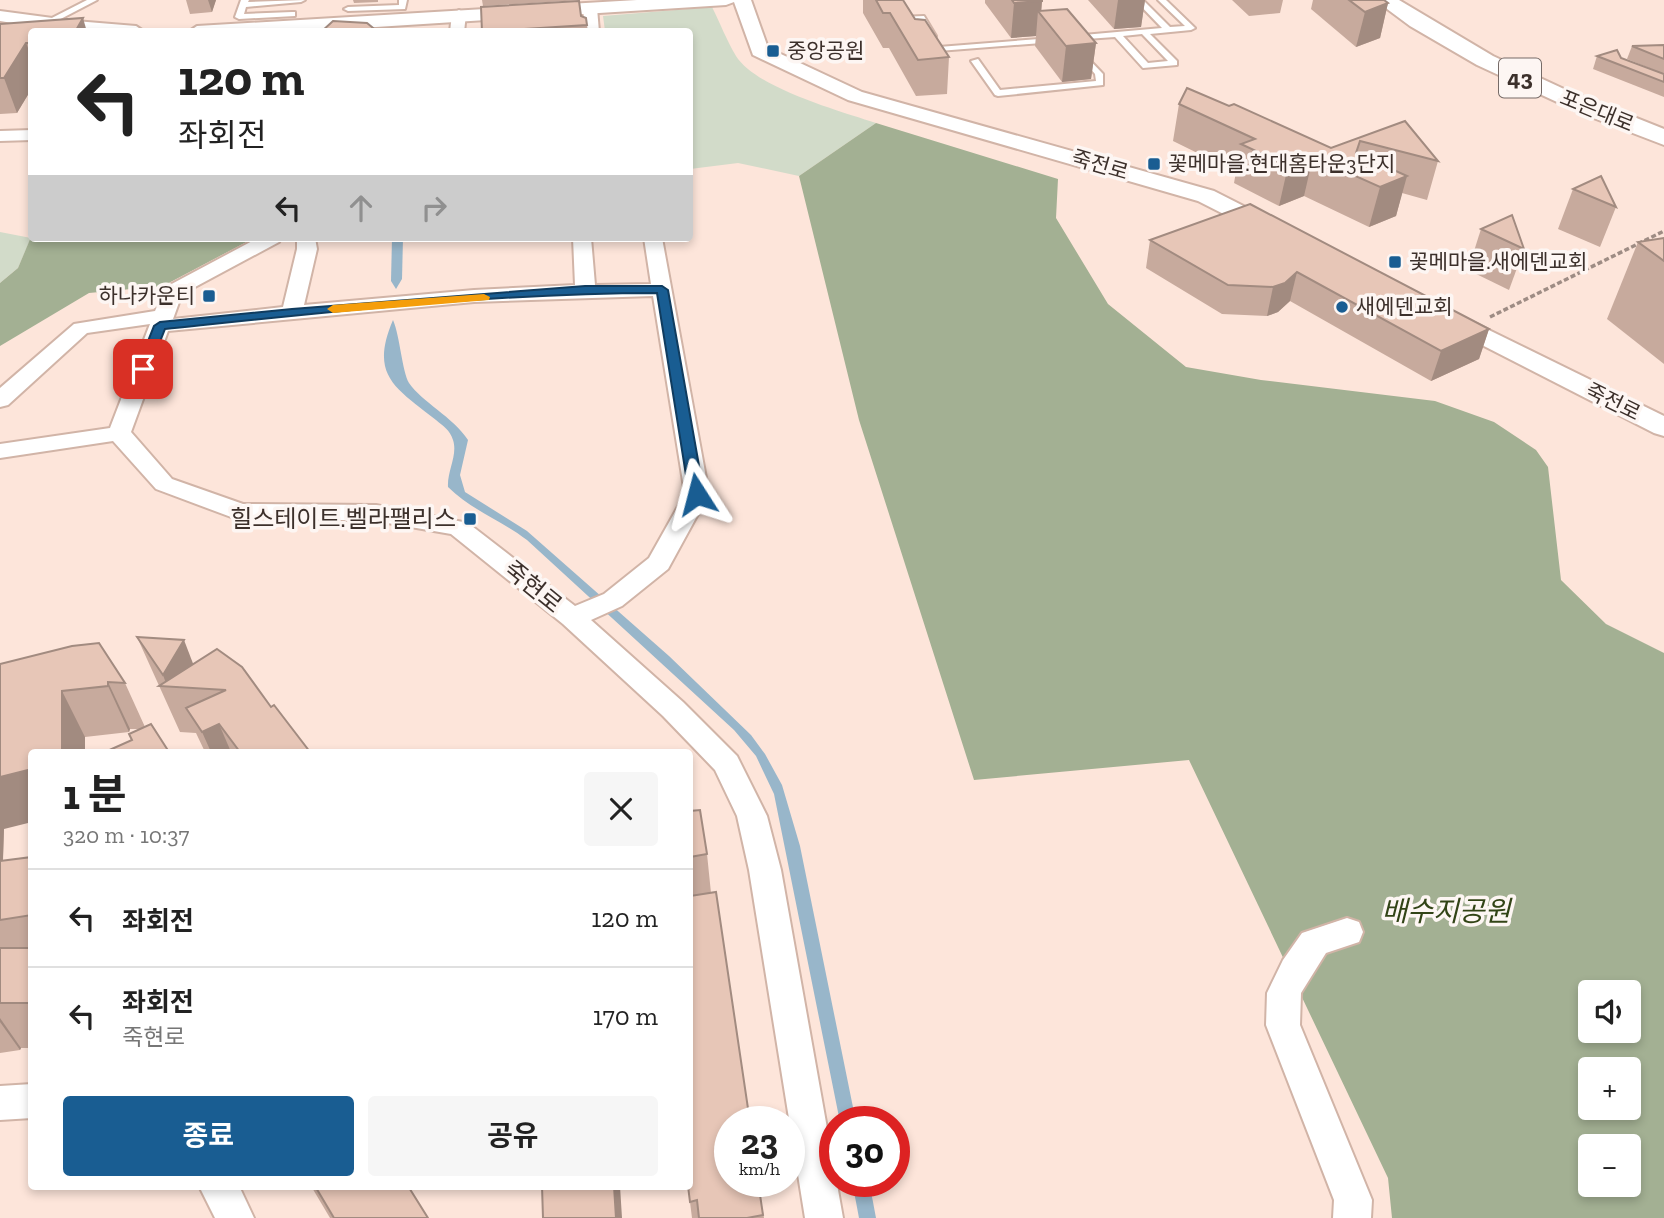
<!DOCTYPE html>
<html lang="ko">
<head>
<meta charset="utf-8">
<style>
	body { margin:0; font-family:"Zilla Slab","Noto Sans KR",serif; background:#f6f6f6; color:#222; height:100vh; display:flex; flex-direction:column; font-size:26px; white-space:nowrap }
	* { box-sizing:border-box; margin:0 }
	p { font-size:23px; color:#767676 }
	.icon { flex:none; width:38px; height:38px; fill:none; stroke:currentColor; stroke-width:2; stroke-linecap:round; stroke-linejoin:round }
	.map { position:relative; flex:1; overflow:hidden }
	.sheet { position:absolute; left:28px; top:749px; width:665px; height:441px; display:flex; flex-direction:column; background:#fff; border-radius:7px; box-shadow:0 4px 10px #0003 }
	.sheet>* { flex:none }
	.hud { position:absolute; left:28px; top:28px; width:665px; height:214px; border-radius:7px; box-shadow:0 4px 10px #0003; background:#fff; color:#222; overflow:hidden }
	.fabs { position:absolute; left:1578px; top:980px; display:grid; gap:14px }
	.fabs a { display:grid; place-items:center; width:63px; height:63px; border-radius:7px; background:#fff; box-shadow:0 4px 10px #0003; font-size:35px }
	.speed { position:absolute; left:714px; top:1106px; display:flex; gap:14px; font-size:35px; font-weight:700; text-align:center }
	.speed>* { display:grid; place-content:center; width:91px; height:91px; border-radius:50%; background:#fff; box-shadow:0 4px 10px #0003; line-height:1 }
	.speed small { font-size:18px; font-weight:400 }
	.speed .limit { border:10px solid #d22; background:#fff; color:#111 }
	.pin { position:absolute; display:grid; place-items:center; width:60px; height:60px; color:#fff; margin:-30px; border-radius:14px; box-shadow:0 4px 10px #0006 }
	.me { position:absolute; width:77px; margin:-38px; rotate:351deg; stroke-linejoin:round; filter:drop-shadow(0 0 5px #0008) }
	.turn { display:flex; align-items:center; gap:24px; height:147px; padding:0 35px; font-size:32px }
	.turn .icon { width:91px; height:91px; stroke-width:2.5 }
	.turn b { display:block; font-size:49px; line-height:60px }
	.lanes { display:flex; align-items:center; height:66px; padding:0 35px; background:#0003; justify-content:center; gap:35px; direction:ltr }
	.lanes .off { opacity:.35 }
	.round { display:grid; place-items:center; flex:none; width:74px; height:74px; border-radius:7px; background:#f6f6f6 }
	.head { display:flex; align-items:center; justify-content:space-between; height:119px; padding:0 35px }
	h1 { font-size:42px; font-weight:700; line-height:52px }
	.action { display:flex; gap:14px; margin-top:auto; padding:14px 35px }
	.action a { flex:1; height:80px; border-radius:7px; background:#195d92; color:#fff; font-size:28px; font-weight:700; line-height:80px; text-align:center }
	.action a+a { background:#f6f6f6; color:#222 }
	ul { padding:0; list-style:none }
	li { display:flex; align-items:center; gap:21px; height:98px; padding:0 35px; border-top:2px solid #e0e0e0 }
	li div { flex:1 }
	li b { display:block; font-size:26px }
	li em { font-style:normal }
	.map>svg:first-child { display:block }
	.green { fill:#d2dbc9 }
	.forest { fill:#a3b093; fill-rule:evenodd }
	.water { fill:#98b6ca }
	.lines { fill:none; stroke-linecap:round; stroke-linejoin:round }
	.service-casing { stroke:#d1b4a7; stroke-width:4 }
	.minor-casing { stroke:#d1b4a7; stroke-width:4 }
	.tertiary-casing { stroke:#d1b4a7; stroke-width:4 }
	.trunk-casing { stroke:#d1b4a7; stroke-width:4 }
	.path { stroke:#9e8c84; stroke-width:3.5; stroke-dasharray:5 2.5; stroke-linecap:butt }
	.service { fill:#fff; fill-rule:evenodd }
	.minor { fill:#fff; fill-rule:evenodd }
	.tertiary { fill:#fff; fill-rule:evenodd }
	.trunk { fill:#fff; fill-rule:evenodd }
	.wall { fill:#c7aa9d }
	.shaded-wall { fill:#a28b80 }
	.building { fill:#e7c6b7; stroke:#a28b80; stroke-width:2 }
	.route { fill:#195d92; stroke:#103c5f; stroke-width:2 }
	.slow { fill:#f59e0b }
	.poi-dot { fill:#195d92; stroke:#fdf6f3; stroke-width:2.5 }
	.labels { text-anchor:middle; stroke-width:7; stroke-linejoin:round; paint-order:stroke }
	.far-poi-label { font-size:21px; fill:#3c302b; stroke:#fdf6f3; text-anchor:start }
	.far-street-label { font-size:21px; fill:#3c302b; stroke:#fdf6f3 }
	.shield { fill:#fdf6f3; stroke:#766b67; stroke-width:2 }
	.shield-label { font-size:23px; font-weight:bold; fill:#3c302b }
	.poi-label { font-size:24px; fill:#3c302b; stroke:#fdf6f3; text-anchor:end }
	.street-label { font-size:24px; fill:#3c302b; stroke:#fdf6f3 }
	.near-park-label { font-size:28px; font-style:italic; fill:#324416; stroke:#fdf6f3 }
</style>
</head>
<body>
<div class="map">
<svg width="1664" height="1218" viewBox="0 0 1664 1218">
	<rect width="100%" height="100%" fill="#fde5da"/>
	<g class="green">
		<path d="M712,7C720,23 727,41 736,56C756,88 840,111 876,123L799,176L738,163L690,169V32L605,31L603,16Z"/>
		<path d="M0,232L31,238L18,268L0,283Z"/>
	</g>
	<g class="forest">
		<path d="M876,123L1058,179L1056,218L1108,304L1186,367L1261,380L1435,401L1494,422L1536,450L1548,467L1561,580L1606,624L1664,653V1218H1392L1388,1178L1189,760L974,780L859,420L799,176ZM1591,992H1629V1031H1591ZM1591,1069H1629V1108H1591ZM1591,1146H1629V1185H1591Z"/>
		<path d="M31,237L32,238H254L163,286L89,293L0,346V283L18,268Z"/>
	</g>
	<g class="water">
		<path d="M392,238H403L402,279L396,289L391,281Z"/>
		<path d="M393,320C400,336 402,371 409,383C422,402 453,417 468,440L460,475L465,492L527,531L669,656L751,735L765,754L782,785L800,846L856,1122H840L774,794L756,756L734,730L527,540C501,520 471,510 448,487C447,471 458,455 453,440C450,430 443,426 436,420C396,388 369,376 393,320Z"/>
		<path d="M852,1181H869L876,1218H859Z"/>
	</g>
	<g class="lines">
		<g class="service-casing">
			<g id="service">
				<path d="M87,0H97L51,24L44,22Z"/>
				<path d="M241,0H249L248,2L305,0L301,2L246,7L244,14L292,12H295V16L239,19L235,17Z"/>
				<path d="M399,0H407L405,9L348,11L344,9L348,7L399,5Z"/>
				<path d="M1135,0H1143L1170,27L1185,26L1158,0H1166L1195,28L1191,30L1150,34L1177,61V65L1143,68L1115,37L1072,40L1068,38L1072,36L1162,28ZM1142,34L1168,61L1148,63L1123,36Z"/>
				<path d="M924,16L936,36L935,38H929L919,20L904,21L900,24L895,19L899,17Z"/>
				<path d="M1052,38L1056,40L1055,42L926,52L922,50L926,48Z"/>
				<path d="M1081,51L1103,74V85L998,96L995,95L971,61L978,59L1000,90L1096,81L1095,74L1077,53Z"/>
			</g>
		</g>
		<g class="minor-casing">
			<g id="minor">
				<path d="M590,4L597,8L599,32H585L583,8Z"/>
				<path d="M459,10L466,14L464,32H450L452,14Z"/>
				<path d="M32,130V140L0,141V131Z"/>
				<path d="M258,238H281L279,242L182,294L173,319L283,307L297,249V238H315L317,249L304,305L474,290L575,285L573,238H591L595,285L651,284L644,238H662L709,494L668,569L622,606L591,620L683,702L737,756L767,816L781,870L843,1218H805L749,870L737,816L715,770L663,716L563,624L451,534L376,521L231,517L156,489L113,441L0,458V444L110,428L150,324L87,333L8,405L0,407V388L74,324L155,311L166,287ZM653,296L685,494L649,558L604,594L575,606L468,523L376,505L243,504L172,479L131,432L168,331L474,302Z"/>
				<path d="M1347,918L1359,922L1363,932L1359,942L1326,953L1301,993L1300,1025L1372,1200L1371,1218H1333L1334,1200L1266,1025L1267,993L1283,960L1302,933Z"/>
				<path d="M32,1084V1118L0,1120V1086Z"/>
				<path d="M199,1186H239L254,1218H215Z"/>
			</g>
		</g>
		<g class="tertiary-casing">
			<g id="tertiary">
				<path d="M637,0H751L768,48L862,92L1214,191L1281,225L1285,230L1281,235H1265L1198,201L848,100L753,55L734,2L726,5L297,32H188L197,26Z"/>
				<path d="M0,11L75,21L136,26L145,32H68L0,21Z"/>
				<path d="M1446,309L1664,416V436L1654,433L1437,322L1433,317L1437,312Z"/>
			</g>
		</g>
		<g class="trunk-casing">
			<path id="trunk" d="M1375,0H1399L1493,56L1564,89L1664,129V145L1583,114L1477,65L1410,26Z"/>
		</g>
		<path class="path" d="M1490,317L1664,231"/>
		<use href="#service" class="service"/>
		<use href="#minor" class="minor"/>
		<use href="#tertiary" class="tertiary"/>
		<use href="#trunk" class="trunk"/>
	</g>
	<g class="wall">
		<path d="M186,0H216L212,12L190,14Z"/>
		<path d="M353,0H378V2L354,3Z"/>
		<path d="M482,0H581L483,6Z"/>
		<path d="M863,0H903L915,19L949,57L947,94L916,96L889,48H883L863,13Z"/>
		<path d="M985,0H1042L1041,11L1096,43L1091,79L1062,82L1035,46L1036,36L1011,38L985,3Z"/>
		<path d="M1088,0H1145L1141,27L1114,29Z"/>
		<path d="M1232,0H1283L1280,13L1249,16Z"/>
		<path d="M1313,0H1384L1388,3L1380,38L1356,47L1311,9Z"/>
		<path d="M581,16L586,18L588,32H482Z"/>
		<path d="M0,24L32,32V88L17,113L0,114Z"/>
		<path d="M1664,45V74L1627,59L1632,46Z"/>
		<path d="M1597,56L1621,58L1664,74V97L1593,69Z"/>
		<path d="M1179,104L1229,106L1331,148L1405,121L1438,161L1427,200L1402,193L1396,216L1369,227L1304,196L1279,206L1234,183L1236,172L1173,141Z"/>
		<path d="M1573,189L1616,207L1600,247L1558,229Z"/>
		<path d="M1250,204L1489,329L1479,359L1431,381L1290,301L1278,312L1267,316L1222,314L1146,268L1150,240Z"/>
		<path d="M1481,229L1524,249L1509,290L1468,270Z"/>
		<path d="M1664,238V364L1607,319L1638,242Z"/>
		<path d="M137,637L193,664L271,707L310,752H205L196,733L180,732Z"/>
		<path d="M0,664L125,683L145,727L132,740L129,734L140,729H130L129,732L85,737V752H32L4,829L3,861L32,857V1048H21L20,1050L0,1053Z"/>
		<path d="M690,811L707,854L711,893L764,1218H692L688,1186H690Z"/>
		<path d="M311,1186H408L428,1218H330Z"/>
	</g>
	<g class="shaded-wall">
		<path d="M208,0H216L212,12Z"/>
		<path d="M1118,0H1145L1141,27L1114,29Z"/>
		<path d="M1042,1L1041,15L1038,11L1036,36L1011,38L1014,3Z"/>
		<path d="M1388,3L1380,38L1356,47L1365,12Z"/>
		<path d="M83,18L87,32H75Z"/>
		<path d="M26,43L32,58V88L17,113L4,78Z"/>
		<path d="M1096,43L1091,79L1062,82L1066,46Z"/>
		<path d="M1313,157L1304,196L1279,206L1288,166Z"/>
		<path d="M1407,176L1396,216L1369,227L1380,187Z"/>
		<path d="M1297,272L1290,301L1278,312L1267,316L1273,287Z"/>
		<path d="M1489,329L1479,359L1431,381L1441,351Z"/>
		<path d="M184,640L202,687L167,686L163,675Z"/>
		<path d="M108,682L130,729L129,732L108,686Z"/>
		<path d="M62,691L85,737V752H62Z"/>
		<path d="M219,724L231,752H211L202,732Z"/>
		<path d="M32,769V822L4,829L1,911L0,909V777Z"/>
		<path d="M0,1018L21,1048L20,1050L0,1022Z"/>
		<path d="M614,1186H620L622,1218H616Z"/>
	</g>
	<g class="building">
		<path d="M876,0H903L915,19L925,20L949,57L918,60L890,13H883Z"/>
		<path d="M1012,0H1042V1L1014,3Z"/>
		<path d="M1349,0H1384L1388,3L1365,12Z"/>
		<path d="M579,1L581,16L586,18L587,25L525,29L524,32H482L481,7Z"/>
		<path d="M1067,9L1096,43L1066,46L1038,11Z"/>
		<path d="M83,18L75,32H32V43H26L4,78H0V24Z"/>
		<path d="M333,21L367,23L378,32H321Z"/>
		<path d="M1664,45V59L1632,46Z"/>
		<path d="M1617,50L1621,58L1664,74V82L1597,56Z"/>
		<path d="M1187,88L1229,106L1234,104L1331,148L1405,121L1438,161L1360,141L1356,153L1407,176L1380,187L1313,157L1288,166L1241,144L1255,139L1179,104Z"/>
		<path d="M1601,176L1616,207L1573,189Z"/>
		<path d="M1250,204L1489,329L1441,351L1297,272L1285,283L1273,287L1228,285L1150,240Z"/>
		<path d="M1512,215L1524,249L1481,229Z"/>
		<path d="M1664,238V261L1638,242Z"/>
		<path d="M137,637L184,640L163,675Z"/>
		<path d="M99,643L125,683L108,682V686L62,691V752H32V769L0,777V664L72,646Z"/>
		<path d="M217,649L242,667L271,707L274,705L310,752H240L219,724L202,732L186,708L226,690L159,686Z"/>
		<path d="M151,724L169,752H105L132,740L129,734Z"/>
		<path d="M700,810L707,854L690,857V811Z"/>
		<path d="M32,857V915L0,920V861Z"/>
		<path d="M716,892L750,1122H730V1181H758L763,1215L747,1218H699L697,1200L690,1202L688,1186H690V896Z"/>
		<rect x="0" y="948" width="32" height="55"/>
		<path d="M315,1186H408L428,1218H334Z"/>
		<path d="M542,1186H614L616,1218H543Z"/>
	</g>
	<path class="route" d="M585,286H662L668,290L704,494L702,497H692L689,494L657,293C494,293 327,312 165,329L148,372L143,373L137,369L154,326L160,322L292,309Z"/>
	<path class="slow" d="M484,294L490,297L489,300L333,313L327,309L333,305Z"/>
	<g class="poi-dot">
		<rect x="766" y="44" width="14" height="14" rx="3.5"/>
		<rect x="1147" y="157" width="14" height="14" rx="3.5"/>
		<rect x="1388" y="255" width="14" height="14" rx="3.5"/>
		<rect x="202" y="289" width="14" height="14" rx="3.5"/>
		<circle cx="1342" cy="307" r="7"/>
		<rect x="463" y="512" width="14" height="14" rx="3.5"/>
	</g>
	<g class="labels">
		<g class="far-poi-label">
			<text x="787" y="58">중앙공원</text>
			<text x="1168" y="171">꽃메마을.현대홈타운3단지</text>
			<text x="1409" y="269">꽃메마을.새에덴교회</text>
			<text x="195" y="303" text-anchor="end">하나카운티</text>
			<text x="1356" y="314">새에덴교회</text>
		</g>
		<g class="far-street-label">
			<text transform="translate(1597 111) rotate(22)" y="7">포은대로</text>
			<text transform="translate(1100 165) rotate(16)" y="7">죽전로</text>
			<text transform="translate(1613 402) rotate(26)" y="7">죽전로</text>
		</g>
		<rect class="shield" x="1499" y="58.5" width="42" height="39" rx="5"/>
		<g class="shield-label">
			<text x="1520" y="86">43</text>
		</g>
		<g class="poi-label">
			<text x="456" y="527">힐스테이트.벨라팰리스</text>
		</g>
		<g class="street-label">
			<text transform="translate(533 587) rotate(39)" y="8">죽현로</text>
		</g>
		<g class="near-park-label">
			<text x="1446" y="921">배수지공원</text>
		</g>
	</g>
</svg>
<div class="fabs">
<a><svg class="icon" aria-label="sound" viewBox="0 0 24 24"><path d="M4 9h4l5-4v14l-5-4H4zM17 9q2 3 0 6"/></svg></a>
<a>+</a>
<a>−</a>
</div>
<div class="speed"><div>23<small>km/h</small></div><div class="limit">30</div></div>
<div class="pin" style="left:143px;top:369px;background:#d93025"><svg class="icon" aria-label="arrive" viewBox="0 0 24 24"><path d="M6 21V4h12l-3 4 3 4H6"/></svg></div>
<svg class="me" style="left:697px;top:494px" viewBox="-20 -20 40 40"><path d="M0-17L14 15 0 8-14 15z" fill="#195d92" stroke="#fff" stroke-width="4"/></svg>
<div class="hud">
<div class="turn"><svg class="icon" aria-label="left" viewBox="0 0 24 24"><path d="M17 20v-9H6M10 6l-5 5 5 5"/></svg><div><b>120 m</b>좌회전</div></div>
<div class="lanes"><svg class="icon" aria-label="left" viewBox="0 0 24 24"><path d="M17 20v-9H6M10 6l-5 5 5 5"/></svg><svg class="icon off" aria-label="ahead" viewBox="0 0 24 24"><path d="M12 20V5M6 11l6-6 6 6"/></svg><svg class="icon off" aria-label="right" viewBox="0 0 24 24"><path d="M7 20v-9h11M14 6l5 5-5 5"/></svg></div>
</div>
<section class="sheet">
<div class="head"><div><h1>1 분</h1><p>320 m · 10:37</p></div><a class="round"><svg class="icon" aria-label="close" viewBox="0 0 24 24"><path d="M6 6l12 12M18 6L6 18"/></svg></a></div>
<ul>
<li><svg class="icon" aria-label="left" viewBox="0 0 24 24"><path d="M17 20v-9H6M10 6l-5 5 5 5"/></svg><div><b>좌회전</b></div><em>120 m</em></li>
<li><svg class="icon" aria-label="left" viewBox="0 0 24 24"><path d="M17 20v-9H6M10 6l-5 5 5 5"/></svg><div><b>좌회전</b><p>죽현로</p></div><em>170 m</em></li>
</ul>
<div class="action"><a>종료</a><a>공유</a></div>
</section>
</div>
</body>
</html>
